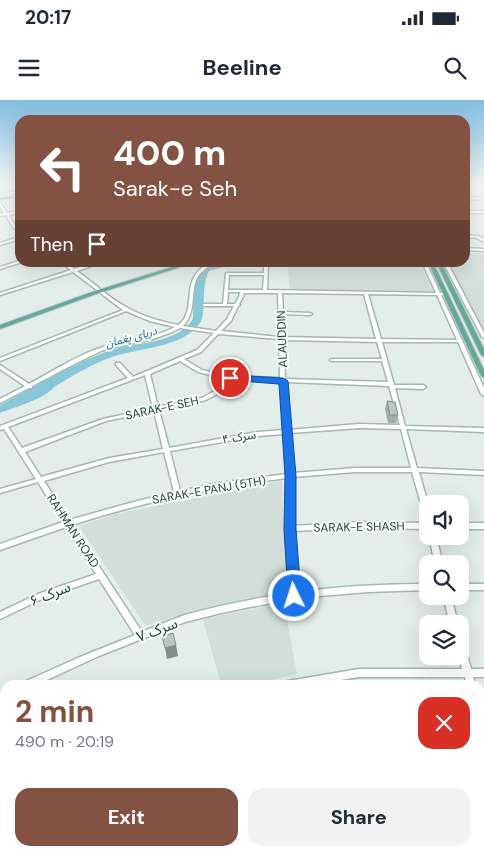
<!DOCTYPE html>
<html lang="en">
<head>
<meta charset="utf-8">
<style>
	body { margin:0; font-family:"DM Sans","Noto Sans Arabic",sans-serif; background:#f2f2f3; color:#1f2937; height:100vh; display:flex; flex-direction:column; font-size:19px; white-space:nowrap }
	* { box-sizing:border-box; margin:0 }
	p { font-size:16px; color:#747a83 }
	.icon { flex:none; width:28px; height:28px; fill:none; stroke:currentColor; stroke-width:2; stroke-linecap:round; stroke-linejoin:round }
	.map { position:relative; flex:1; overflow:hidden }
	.drawer { position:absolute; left:0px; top:580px; width:485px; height:176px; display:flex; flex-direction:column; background:#fff; border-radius:15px 15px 0 0; box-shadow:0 5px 20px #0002 }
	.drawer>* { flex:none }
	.top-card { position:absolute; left:15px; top:15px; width:455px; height:152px; border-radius:15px; box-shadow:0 5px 20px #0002; background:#835243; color:#fff; overflow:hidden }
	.fabs { position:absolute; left:419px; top:395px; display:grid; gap:10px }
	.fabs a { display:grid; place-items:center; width:50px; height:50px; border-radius:10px; background:#fff; box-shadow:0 5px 20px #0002; font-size:25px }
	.pin { position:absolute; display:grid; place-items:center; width:42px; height:42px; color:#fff; margin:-21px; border:2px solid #fff; border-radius:50%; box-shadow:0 1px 5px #0007 }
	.me { position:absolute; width:55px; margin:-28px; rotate:356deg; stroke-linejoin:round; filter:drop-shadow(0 0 4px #0008) }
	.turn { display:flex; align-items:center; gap:18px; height:105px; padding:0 15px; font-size:22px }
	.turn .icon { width:65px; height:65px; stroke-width:2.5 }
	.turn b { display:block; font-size:35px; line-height:42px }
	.then { display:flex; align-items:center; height:48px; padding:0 15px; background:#0003; gap:10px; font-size:19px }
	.round { display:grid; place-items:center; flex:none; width:52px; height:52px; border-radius:15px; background:#f2f2f3 }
	.overview { display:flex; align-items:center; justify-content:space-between; height:85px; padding:0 15px }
	h1 { font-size:30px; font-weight:700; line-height:38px; color:#835243 }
	.cta { display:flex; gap:10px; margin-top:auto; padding:10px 15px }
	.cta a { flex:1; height:58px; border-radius:15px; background:#835243; color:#fff; font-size:20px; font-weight:700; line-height:58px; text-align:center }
	.cta a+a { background:#f2f2f3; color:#1f2937 }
	.status { display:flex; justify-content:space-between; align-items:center; height:35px; padding:0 25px; background:#fff; direction:ltr }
	.status svg { height:14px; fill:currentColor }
	header { display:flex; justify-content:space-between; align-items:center; height:65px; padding:0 15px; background:#fff; font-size:22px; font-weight:700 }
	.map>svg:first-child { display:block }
	.built { fill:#d1ded9 }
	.water { fill:#87c7d8 }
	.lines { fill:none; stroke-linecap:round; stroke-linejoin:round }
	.minor-casing { stroke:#a5b7b2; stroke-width:3 }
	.major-casing { stroke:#c1cac8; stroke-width:2 }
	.highway-casing { stroke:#c1cac8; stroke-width:2 }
	.minor { fill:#fff; fill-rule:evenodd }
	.major { fill:#64a89a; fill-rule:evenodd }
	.highway { fill:#2a7166; fill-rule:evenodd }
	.wall { fill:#9eada8 }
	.shaded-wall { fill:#818d88 }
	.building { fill:#b8c9c3; stroke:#818d88 }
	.route { fill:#1a73e8; stroke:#114b97 }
	.labels { text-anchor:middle; stroke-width:4; stroke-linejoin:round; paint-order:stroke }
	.far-water-label { font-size:11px; font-style:italic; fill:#156b84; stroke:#f4faf8 }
	.street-label { font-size:12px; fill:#21423b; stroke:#f4faf8 }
	.near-street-label { font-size:15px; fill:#21423b; stroke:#f4faf8 }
</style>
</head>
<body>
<div class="status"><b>20:17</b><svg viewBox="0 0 49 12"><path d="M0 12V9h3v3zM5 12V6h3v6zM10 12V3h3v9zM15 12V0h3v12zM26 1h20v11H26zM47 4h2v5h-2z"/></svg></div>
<header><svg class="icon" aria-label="menu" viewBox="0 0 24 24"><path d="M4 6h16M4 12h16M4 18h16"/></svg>Beeline<svg class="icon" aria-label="search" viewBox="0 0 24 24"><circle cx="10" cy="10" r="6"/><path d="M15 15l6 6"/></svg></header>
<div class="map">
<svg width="484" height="756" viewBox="0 0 484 756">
	<rect width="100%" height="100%" fill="#e3eeea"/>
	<g class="built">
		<path d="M465,153H484V231L446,163L465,162Z"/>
		<path d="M287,163H420L434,194L290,191Z"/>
		<path d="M282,381L284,432L290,493L244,499L193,511L146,526L79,426L115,414Z"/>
		<path d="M284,503L297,574L252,585H221L203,519Z"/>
	</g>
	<path class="water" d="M225,163H239L209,171C200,188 207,213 200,223C181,249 139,247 112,257C92,264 72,276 54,287C45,299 15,307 0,313V305C40,285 79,258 123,247C146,242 179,241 193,219C195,187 188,171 225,163Z"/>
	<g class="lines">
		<g class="minor-casing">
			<g id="minor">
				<path d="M465,83H466L472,87L465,90V88L468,87L465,85Z"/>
				<path d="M20,91V93L0,96V94Z"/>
				<path d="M484,97V99L465,100V98Z"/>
				<path d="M0,102L7,113L20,111V113L9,115L14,124L20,130V133L12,126L6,115L0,116V114L4,113L0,106Z"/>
				<rect x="465" y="111" width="19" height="2"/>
				<path d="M465,135L478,136L484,139V142L477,138L465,137Z"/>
				<path d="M20,137V139L0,145V143Z"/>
				<path d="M465,148L484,149V151L465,150Z"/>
				<path d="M19,161H20V162H22L0,169V167Z"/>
				<path d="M60,162H65L74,169L95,162H103L77,171L99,188V190H101C126,210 147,219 178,225C182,222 184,220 186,215C189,208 189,199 190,191C192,175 202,162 219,162C214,165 208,166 204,170C186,183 200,209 183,226L216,231L227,219L234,206H204L202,205L204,204H223L226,173H264V162H268L267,190L436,193L422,162H426L440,193H445L447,194L445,195H441L484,288V296L481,294L458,242H382L394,285H423L426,287L423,289L395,288L405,326L484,328V332L406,329L417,368L484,371V375L419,372L428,404V420L425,418L412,372H355L293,377V426L359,422L428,423V429L359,428L294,431L299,492C341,486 384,484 428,484V490L368,492L308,497L250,507L221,513L185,522L167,529L99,556L36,585H23L24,582L80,557L135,535L99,479L44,498L0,519V512L38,494L96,474L66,427L0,450V444L63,422L38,382L0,393V389L36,379L4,329L0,330V326L128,278L116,265V263H120L133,277L197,250L214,233L180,228L172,232L153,239L111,248L101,251L76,263L32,286V288H29L0,303V299L25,286L0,269V265L29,284C51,272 73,258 97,249C123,239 151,240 175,227L150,221L126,211L0,261V258L123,210L99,192V190H97L73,172L0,195V193L71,170ZM229,175H264L263,190H228ZM228,192H240L239,197L235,204H227ZM244,193H278L279,237L221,231L231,221L238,206L240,205L239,204L243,197ZM282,193L364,194L376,239L284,237L283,214L310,215L312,214L310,213L283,212ZM368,194L437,195L457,240L381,239ZM218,234L279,239L280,278L230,276L202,270L184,259L201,252ZM284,240L377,242L382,259H332L330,260L332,261H382L388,282L285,279ZM180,261L198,272L227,279L220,288L202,298L158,307L150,274ZM145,275L153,308L103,319L22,348L8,327ZM231,280L280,281L284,330L258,332L169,348L159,310L206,300L224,290ZM286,282L389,286L400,325L359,324L289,330ZM154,311L163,349L109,358L41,377L25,352L106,321ZM359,328L401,329L411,368H355L293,373L290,333ZM284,334L287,374L219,383L180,391L170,351L258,336ZM164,352L174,392L130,403L69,420L44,381L109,362ZM287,378V429L291,493C256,498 220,505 185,515C170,520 156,526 142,532L72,425C142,402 214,387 287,378Z"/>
				<path d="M184,162H188V163L186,164Z"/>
				<path d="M443,162H447L484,233V238L482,237Z"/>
				<rect x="460" y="423" width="24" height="6"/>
				<path d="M429,436H436L443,464H435Z"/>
				<rect x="460" y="484" width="24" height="6"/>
				<path d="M443,496H451L458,524H450Z"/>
				<path d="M460,541L463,542L464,545L471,569H484V577H473L475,585H467L465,577H359L312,585H284L285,582L288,581L359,569H462L459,556H460Z"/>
				<path d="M5,593V601L0,603V595Z"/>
				<path d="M480,615L483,616L484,618V639L481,637L480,635Z"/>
				<rect x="480" y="676" width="4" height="10"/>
				<path d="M0,689L3,691L5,694V713L1,712L0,708Z"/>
				<path d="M5,714V725L0,727V716Z"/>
				<path d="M16,751H26L28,756H18Z"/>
				<path d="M162,751H179L178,755L175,756H159L160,752Z"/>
				<path d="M258,751H268L270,756H260Z"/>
				<path d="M294,751H304L305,756H295Z"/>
			</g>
		</g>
		<g class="major-casing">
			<g id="major">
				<path d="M188,162H196L96,194L0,229V225L92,192Z"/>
				<path d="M428,162H433L484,270V278L481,276Z"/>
				<path d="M436,162H441L484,249V257L481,255Z"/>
			</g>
		</g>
		<g class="highway-casing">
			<path id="highway" d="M20,95V97L0,100V98Z"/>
		</g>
		<use href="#minor" class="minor"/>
		<use href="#major" class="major"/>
		<use href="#highway" class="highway"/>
	</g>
	<path class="wall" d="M387,301L398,315L396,323H388L385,309Z"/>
	<path class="shaded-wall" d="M176,545L178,556L167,559L165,548Z"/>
	<g class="building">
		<path d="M387,301L395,302L398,315H390Z"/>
		<path d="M173,533L176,545L165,548L162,536Z"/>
	</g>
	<linearGradient id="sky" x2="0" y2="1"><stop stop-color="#81bce2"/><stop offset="0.44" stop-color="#f2f7f6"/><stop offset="1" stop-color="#f2f7f6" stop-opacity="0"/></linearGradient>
	<rect width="484" height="189" fill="url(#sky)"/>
	<path class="route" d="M230,275L283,278L288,281L296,376V429L301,496L299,500L294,501L290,500L288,496L284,429L285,376L279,284L227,280L225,278Z"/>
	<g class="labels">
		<g class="far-water-label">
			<text transform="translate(131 237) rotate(-15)" y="4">دریای پغمان</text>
		</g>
		<g class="street-label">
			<text transform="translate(282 239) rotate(-92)" y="4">ALAUDDIN</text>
			<text transform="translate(162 308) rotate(-12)" y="4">SARAK-E SEH</text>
			<text transform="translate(239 337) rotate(-9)" y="4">سرک ۴</text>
			<text transform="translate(209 390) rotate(-10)" y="4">SARAK-E PANJ (5TH)</text>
			<text transform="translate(359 427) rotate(-1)" y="4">SARAK-E SHASH</text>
			<text transform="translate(73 431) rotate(57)" y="4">RAHMAN ROAD</text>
		</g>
		<g class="near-street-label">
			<text transform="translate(50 494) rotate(-22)" y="5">سرک ۶</text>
			<text transform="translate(157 530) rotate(-21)" y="5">سرک ۷</text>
		</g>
	</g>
</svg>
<div class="fabs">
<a><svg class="icon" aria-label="sound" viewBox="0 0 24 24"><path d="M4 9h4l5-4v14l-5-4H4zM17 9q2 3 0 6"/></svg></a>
<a><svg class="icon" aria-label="search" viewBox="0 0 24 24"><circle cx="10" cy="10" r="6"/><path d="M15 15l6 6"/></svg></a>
<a><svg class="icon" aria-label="layers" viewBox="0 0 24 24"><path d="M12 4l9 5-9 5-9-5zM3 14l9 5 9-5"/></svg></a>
</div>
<div class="pin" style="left:230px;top:278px;background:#d93025"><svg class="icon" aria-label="arrive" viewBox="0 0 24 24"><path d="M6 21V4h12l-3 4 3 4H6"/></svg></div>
<svg class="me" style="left:294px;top:496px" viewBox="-20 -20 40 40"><circle r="17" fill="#1a73e8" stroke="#fff" stroke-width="3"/><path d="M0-11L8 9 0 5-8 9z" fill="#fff"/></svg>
<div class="top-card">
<div class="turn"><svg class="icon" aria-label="left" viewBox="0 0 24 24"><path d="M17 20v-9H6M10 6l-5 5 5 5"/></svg><div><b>400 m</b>Sarak-e Seh</div></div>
<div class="then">Then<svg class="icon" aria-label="arrive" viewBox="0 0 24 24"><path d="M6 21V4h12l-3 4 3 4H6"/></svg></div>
</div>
<section class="drawer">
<div class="overview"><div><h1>2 min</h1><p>490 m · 20:19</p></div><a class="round" style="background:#d93025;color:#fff"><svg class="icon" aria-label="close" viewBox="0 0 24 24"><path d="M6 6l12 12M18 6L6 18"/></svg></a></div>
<div class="cta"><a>Exit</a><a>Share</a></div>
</section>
</div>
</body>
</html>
